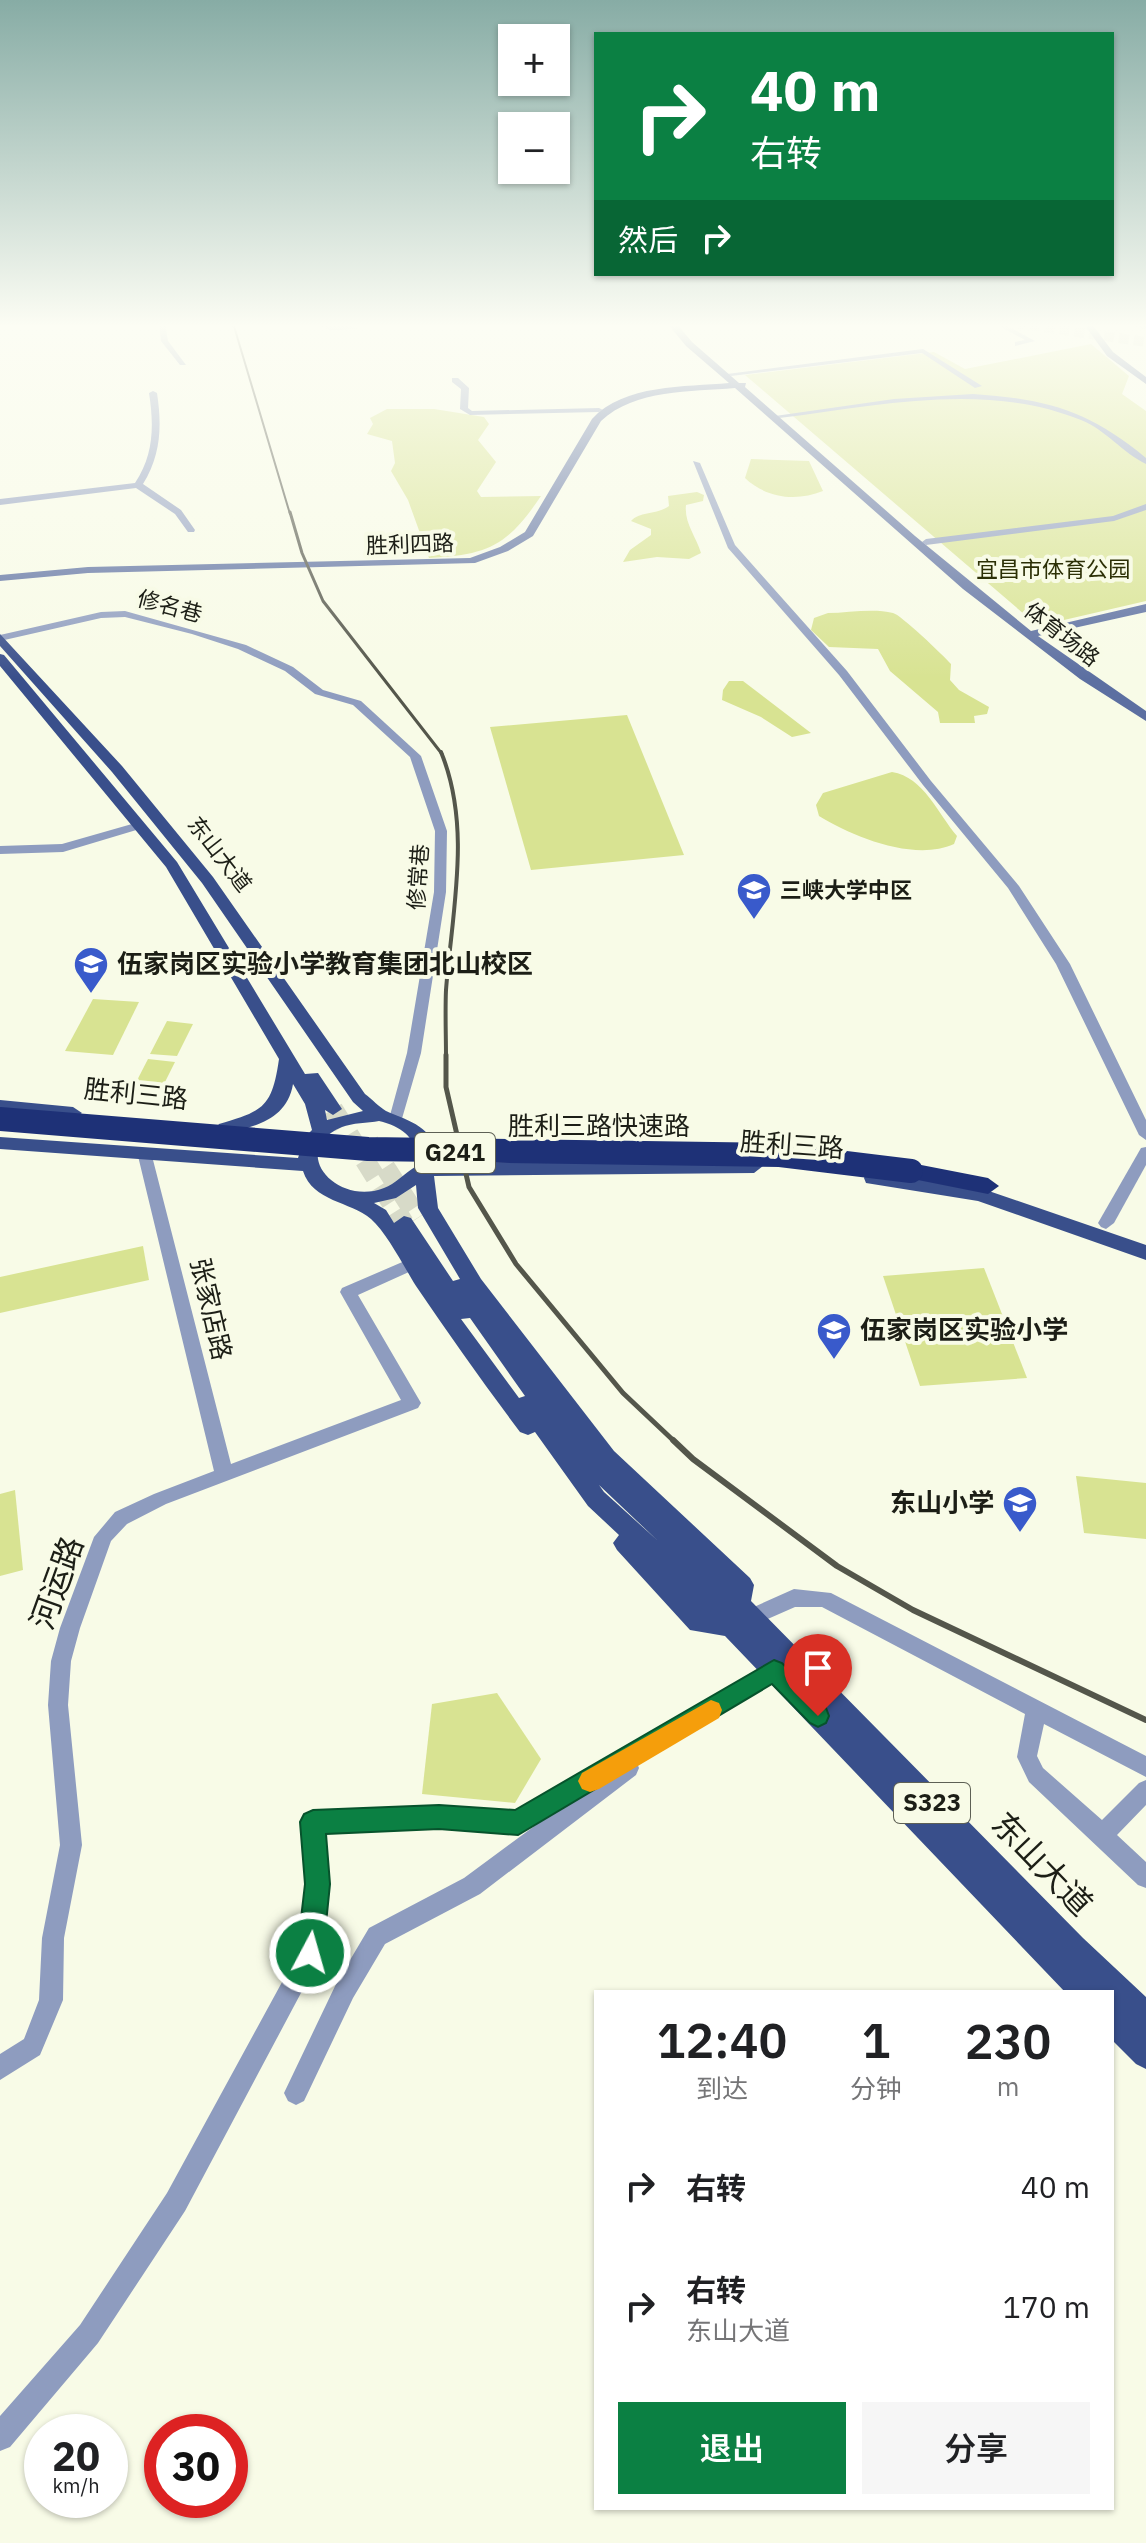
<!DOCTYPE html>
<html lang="zh">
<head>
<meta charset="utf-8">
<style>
	body { margin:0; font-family:"IBM Plex Sans","Noto Sans SC",sans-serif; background:#f6f6f6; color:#202124; height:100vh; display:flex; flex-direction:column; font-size:30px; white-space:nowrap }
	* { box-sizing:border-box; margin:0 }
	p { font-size:26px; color:#757577 }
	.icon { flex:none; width:44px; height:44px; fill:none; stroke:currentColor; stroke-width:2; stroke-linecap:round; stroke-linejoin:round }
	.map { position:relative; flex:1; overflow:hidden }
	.panel { position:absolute; left:594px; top:1990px; width:520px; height:520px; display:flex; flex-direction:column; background:#fff; border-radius:0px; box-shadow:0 2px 6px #0004 }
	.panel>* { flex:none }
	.guide { position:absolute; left:594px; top:32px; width:520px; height:244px; border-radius:0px; box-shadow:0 2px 6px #0004; background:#0b8043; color:#fff; overflow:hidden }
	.fabs { position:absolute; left:498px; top:24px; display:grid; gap:16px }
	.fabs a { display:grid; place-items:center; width:72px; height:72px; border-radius:0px; background:#fff; box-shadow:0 2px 6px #0004; font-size:40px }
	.speed { position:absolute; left:24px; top:2414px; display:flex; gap:16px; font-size:40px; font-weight:700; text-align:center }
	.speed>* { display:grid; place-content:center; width:104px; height:104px; border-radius:50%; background:#fff; box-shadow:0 2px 6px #0004; line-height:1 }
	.speed small { font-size:20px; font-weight:400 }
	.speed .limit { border:12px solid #d22; background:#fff; color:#111 }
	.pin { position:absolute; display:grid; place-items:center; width:68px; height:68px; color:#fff; margin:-82px -34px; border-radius:50% 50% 50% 0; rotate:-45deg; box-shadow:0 0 8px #0007 }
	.pin .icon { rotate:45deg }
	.me { position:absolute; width:88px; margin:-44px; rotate:6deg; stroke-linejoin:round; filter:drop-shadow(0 0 6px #0008) }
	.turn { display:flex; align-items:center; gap:28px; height:168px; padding:0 24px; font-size:36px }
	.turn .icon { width:104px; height:104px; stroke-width:2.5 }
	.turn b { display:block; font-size:56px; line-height:68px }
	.then { display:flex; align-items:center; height:76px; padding:0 24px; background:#0003; gap:16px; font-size:30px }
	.eta { display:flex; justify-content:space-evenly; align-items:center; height:136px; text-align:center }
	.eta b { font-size:48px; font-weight:600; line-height:56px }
	.cta { display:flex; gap:16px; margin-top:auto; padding:16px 24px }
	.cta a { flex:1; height:92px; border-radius:0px; background:#0b8043; color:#fff; font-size:32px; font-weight:600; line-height:92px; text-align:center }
	.cta a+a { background:#f6f6f6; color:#202124 }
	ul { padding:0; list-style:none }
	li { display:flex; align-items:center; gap:24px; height:120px; padding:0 24px }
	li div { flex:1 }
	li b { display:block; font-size:30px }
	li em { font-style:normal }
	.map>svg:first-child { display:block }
	.green { fill:#d8e392 }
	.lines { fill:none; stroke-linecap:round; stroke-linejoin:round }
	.primary-tunnel-far1 { stroke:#d7dac8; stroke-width:10; stroke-dasharray:10 5; stroke-linecap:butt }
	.primary-tunnel { stroke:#d7dac8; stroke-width:20; stroke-dasharray:20 10; stroke-linecap:butt }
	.street { fill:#8e9cbf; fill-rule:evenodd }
	.secondary { fill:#5c6fa1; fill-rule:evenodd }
	.primary { fill:#394f8b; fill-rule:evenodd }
	.highway { fill:#1e3177; fill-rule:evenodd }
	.rail-far4 { stroke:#54564b; stroke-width:2 }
	.rail-far3 { stroke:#54564b; stroke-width:3 }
	.rail-far2 { stroke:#54564b; stroke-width:4 }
	.rail-far1 { stroke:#54564b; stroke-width:5 }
	.rail { stroke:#54564b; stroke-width:6 }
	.highway-bridge { stroke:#1e3177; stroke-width:24 }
	.route { fill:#0b8043; stroke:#07532c; stroke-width:2 }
	.slow { fill:#f59e0b }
	.labels { text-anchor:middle; stroke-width:8; stroke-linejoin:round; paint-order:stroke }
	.far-street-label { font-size:22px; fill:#1c1e16; stroke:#f8fbe7 }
	.far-park-label { font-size:22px; fill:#2c3006; stroke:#f8fbe7 }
	.far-poi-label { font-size:22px; font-weight:bold; fill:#1c1e16; stroke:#f8fbe7; text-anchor:start }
	.shield { fill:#f8fbe7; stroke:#5e6055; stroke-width:2 }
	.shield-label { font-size:24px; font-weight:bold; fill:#1c1e16 }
	.poi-label { font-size:26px; font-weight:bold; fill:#1c1e16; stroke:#f8fbe7; text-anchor:start }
	.street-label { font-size:26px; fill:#1c1e16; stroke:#f8fbe7 }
	.near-street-label { font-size:32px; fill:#1c1e16; stroke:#f8fbe7 }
</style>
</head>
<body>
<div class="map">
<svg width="1146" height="2543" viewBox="0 0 1146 2543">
	<rect width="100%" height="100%" fill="#f8fbe7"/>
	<g class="green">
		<path d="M1091,344L1129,376L1122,394L1146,411V601L1038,626L745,375L934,352L965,369Z"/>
		<path d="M387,409H434L484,417L489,424L478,440L496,462L477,491L481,497L541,496C508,545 489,555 429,558L408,500L391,471L395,463L392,441L367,434L373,424L370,418Z"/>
		<path d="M751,459L809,461L823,491C796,502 766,498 745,478Z"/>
		<path d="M697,492L704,495L703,501L686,505C684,523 696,536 701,553L689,559L657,557L623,562L630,550L651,535V529L631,521C640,511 657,515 669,506L668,496Z"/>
		<path d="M828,613C848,613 873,608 893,613C900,614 943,655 951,664L950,680L959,690L989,707L987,714L974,716L975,723H940L938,712L890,671L878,649L829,647L811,630L814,618Z"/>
		<path d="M729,681H743L811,733L792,737L761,717L722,700L723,690Z"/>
		<path d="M627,715L684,855L531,870L490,727Z"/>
		<path d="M892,772C924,777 938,814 957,836L954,844C915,862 853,837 819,816L816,805L823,793Z"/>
		<path d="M93,999L139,1002L113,1055L65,1051Z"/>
		<path d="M167,1021L193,1024L177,1056L150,1054Z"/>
		<path d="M148,1059L175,1062L158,1096L130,1094Z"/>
		<path d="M143,1246L149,1280L0,1313V1277Z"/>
		<path d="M984,1268L1027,1378L920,1386L883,1276Z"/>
		<path d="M1076,1476L1146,1483V1539L1084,1533Z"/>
		<path d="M15,1490L23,1570L0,1576V1494Z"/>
		<path d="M497,1693L541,1759L515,1803L422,1794L432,1704Z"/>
	</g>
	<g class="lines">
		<path class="primary-tunnel-far1" d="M1015,323L1146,342"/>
		<g class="primary-tunnel">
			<path d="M333,1109L404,1223"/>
			<path d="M369,1142L418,1218"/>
		</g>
		<g class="street">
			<path d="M159,323H165L168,341L186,365H180L161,341Z"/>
			<path d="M313,323L354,327L357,329L331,330Z"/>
			<path d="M994,323H1002L1035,341L1015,346V342L1025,340Z"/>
			<path d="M1124,323L1146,325V329L1125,324Z"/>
			<path d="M923,349L982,386L975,388L922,353L731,376L727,374Z"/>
			<path d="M452,378H458L469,388L468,408L472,411L599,408L603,410L599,412L470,415L460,409L461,389L452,382Z"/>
			<path d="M153,391L157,393C162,426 161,455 143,484L181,510L195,530L194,532H188L175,514L136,488L0,505V499L135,483C154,455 154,425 149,393Z"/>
			<path d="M973,394C1046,399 1088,410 1146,458V464C1123,453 1106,430 1081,420C985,381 878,406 779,418L775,416L894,399Z"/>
			<path d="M693,461L700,463L735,545L847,671L931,781L1019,886L1070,964L1146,1120V1140L1139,1135L1056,964L1008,888L923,785L839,675L728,548Z"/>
			<path d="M1146,504V510L1114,521L926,545L922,542L926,539L1113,516Z"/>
			<path d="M125,611L246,645L293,667L323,690L361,701L421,756L447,831L446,892L421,1053L401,1122H391L389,1119L407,1053L434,892L435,831L410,757L353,705L315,694L285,671L238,649L192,634L125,617L101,618L0,641V635L101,612Z"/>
			<path d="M139,822L145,826L143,828L63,852L0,854V846L62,844Z"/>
			<path d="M1146,1147V1165L1114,1223L1106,1229L1101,1227L1098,1223L1141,1148Z"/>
			<path d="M145,1151L152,1156L231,1464L401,1400L340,1292L342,1288L414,1257L422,1263L420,1267L358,1295L421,1403L418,1408L166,1504L127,1524L111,1541L80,1628L71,1661L68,1705L82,1845L64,1938L63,2000L40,2055L0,2080V2054L24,2039L39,2000L42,1938L60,1845L48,1705L51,1661L60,1628L94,1537L115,1512L154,1494L214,1471L138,1156Z"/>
			<path d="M794,1589L831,1593L1146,1756V1777L1044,1724L1037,1756L1043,1768L1102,1820L1139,1783L1146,1780V1805L1117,1835L1146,1862V1888L1138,1885L1029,1782L1017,1757L1025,1714L822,1607H795L752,1626L745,1623L742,1617L745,1611Z"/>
			<path d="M774,1662L781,1665L784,1671L781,1677L637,1763L639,1768L636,1775L480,1894L385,1944L353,1998L304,2101L296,2105L288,2101L284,2093L337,1982L369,1928L464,1878L540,1822L518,1834L439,1827L324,1832L328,1884L321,1953L318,1961L185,2211L98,2343L10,2447L0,2451V2416L80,2325L167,2193L299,1951L306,1884L302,1822L305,1815L313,1811L439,1807L516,1812Z"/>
		</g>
		<g class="secondary">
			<path d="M667,323H676L692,342L739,383H746L745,387L915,536L1031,631L1146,604V612L1038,636L1146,711V721L1080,679L963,589L735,388C691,392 635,389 601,421L533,536L508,551L475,563L88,573L0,581V575L88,567L470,558L500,547L525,532L592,419C624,384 685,387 729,383L686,346Z"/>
			<path d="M1083,323H1091L1113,352L1146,377V384L1107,356Z"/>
		</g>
		<g class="primary">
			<path d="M0,634L122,766L213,877L365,1094C372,1099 379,1107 386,1111C411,1122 439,1128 435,1163L761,1161L763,1166L754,1173L434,1176L438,1208L481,1279L614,1451L750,1578L754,1585L751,1601L1083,1938L1146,1997V2069L1136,2064L1112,2040V1992H1065L725,1636L690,1630L617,1550L613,1543L619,1535L588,1506L535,1432L528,1435L520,1432C484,1384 450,1336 416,1286C404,1267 387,1233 371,1219C350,1201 313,1202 303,1171L0,1149V1137L298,1158L305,1137L312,1130L305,1104L293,1084C287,1120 255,1126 225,1134L219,1132L216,1128L219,1124C264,1111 272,1107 279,1059L166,867L0,666V654L4,655L177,862L305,1074L318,1073L342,1109L333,1115L325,1110L327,1120L363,1111L353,1102L202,883L112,772L0,646ZM379,1121C404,1127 420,1140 415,1167C405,1173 395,1184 384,1188C336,1207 287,1150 342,1127C352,1123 368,1123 379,1121ZM416,1185L418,1208L460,1279L453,1281L411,1218L404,1216L394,1223L386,1210L374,1203L396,1198ZM470,1318L525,1396L519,1398L461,1319ZM599,1485L657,1540L604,1492Z"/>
			<path d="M0,1100L73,1107L82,1113L73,1119L0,1112Z"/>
			<path d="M873,1171L980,1188L1146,1245V1260L978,1201L866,1183L864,1178L866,1173Z"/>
		</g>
		<path class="highway" d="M911,1163L988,1178L999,1186L988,1194L903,1177L900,1171Z"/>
		<path class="rail-far4" d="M233,323L290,514"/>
		<path class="rail-far3" d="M290,512L302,553L323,601L442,754"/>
		<path class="rail-far2" d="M441,752C472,827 452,911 446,990C445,1012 446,1035 446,1057"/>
		<path class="rail-far1" d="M446,1055V1087L469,1187L516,1264L623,1393L675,1442"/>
		<path class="rail" d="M673,1440L693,1459L837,1566L913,1610L1146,1720"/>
		<path class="highway-bridge" d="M0,1119L368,1149L780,1155L911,1171"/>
	</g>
	<linearGradient id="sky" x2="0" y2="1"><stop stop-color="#87aca5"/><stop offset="0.48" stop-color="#fcfdf4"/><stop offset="1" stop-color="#fcfdf4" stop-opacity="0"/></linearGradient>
	<rect width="1146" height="679" fill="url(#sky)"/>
	<path class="route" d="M774,1660L782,1663L826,1708L829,1716L826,1723L818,1727L810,1723L772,1684L518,1835L439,1829L326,1834L330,1884L323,1953L319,1962L310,1965L301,1962L297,1953L305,1884L300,1822L304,1814L313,1810L439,1805L515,1810Z"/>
	<path class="slow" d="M711,1700L719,1703L722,1710L719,1718L599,1789L590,1792L582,1789L578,1781L582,1773Z"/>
	<defs>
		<g id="school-pin" transform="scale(1.8)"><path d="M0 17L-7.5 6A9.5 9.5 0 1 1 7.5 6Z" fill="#395acb" stroke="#f8fbe7"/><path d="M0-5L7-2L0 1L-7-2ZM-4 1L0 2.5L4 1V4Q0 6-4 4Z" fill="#fff"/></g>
	</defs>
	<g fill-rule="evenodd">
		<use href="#school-pin" x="754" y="890"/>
		<use href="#school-pin" x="91" y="964"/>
		<use href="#school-pin" x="834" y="1330"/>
		<use href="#school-pin" x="1020" y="1503"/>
	</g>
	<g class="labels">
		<g class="far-street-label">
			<text transform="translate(410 544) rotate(-2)" y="8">胜利四路</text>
			<text transform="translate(170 606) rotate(15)" y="8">修名巷</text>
			<text transform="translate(1062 634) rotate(38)" y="8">体育场路</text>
			<text transform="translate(220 854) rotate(52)" y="8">东山大道</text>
			<text transform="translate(418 877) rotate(-86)" y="8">修常巷</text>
		</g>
		<g class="far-park-label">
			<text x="1053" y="577">宜昌市体育公园</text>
		</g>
		<g class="far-poi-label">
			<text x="780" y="898">三峡大学中区</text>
		</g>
		<g class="shield">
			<rect x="415" y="1133" width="80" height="40" rx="6"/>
			<rect x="894" y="1783" width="76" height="40" rx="6"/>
		</g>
		<g class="shield-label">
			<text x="455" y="1161">G241</text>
			<text x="932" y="1811">S323</text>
		</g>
		<g class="poi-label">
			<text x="117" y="973">伍家岗区实验小学教育集团北山校区</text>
			<text x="860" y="1339">伍家岗区实验小学</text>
			<text x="994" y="1512" text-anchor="end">东山小学</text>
		</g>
		<g class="street-label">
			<text transform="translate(136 1094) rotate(6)" y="9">胜利三路</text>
			<text x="599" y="1135">胜利三路快速路</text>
			<text transform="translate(792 1145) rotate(4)" y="9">胜利三路</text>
			<text transform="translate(211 1309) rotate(77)" y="9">张家店路</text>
		</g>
		<g class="near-street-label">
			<text transform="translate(57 1583) rotate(-70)" y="11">河运路</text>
			<text transform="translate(1042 1864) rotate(46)" y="11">东山大道</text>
		</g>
	</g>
</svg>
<div class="fabs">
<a>+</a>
<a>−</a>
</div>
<div class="speed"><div>20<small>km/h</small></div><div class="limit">30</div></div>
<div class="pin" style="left:818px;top:1716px;background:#d93025"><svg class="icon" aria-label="arrive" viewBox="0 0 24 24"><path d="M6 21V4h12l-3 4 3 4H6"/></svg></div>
<svg class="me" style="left:310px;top:1953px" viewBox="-20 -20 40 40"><circle r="17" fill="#0b8043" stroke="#fff" stroke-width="3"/><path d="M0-11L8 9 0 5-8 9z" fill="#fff"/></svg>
<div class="guide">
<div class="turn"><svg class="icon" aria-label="right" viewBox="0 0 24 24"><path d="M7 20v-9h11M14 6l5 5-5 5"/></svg><div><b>40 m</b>右转</div></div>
<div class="then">然后<svg class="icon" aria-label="right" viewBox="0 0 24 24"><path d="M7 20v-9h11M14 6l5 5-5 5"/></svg></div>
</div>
<section class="panel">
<div class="eta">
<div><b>12:40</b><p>到达</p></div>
<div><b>1</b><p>分钟</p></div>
<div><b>230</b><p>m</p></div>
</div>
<ul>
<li><svg class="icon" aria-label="right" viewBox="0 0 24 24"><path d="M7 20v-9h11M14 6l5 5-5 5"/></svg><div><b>右转</b></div><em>40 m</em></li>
<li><svg class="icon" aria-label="right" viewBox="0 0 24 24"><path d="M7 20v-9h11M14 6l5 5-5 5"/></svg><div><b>右转</b><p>东山大道</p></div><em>170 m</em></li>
</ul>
<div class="cta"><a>退出</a><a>分享</a></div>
</section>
</div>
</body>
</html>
